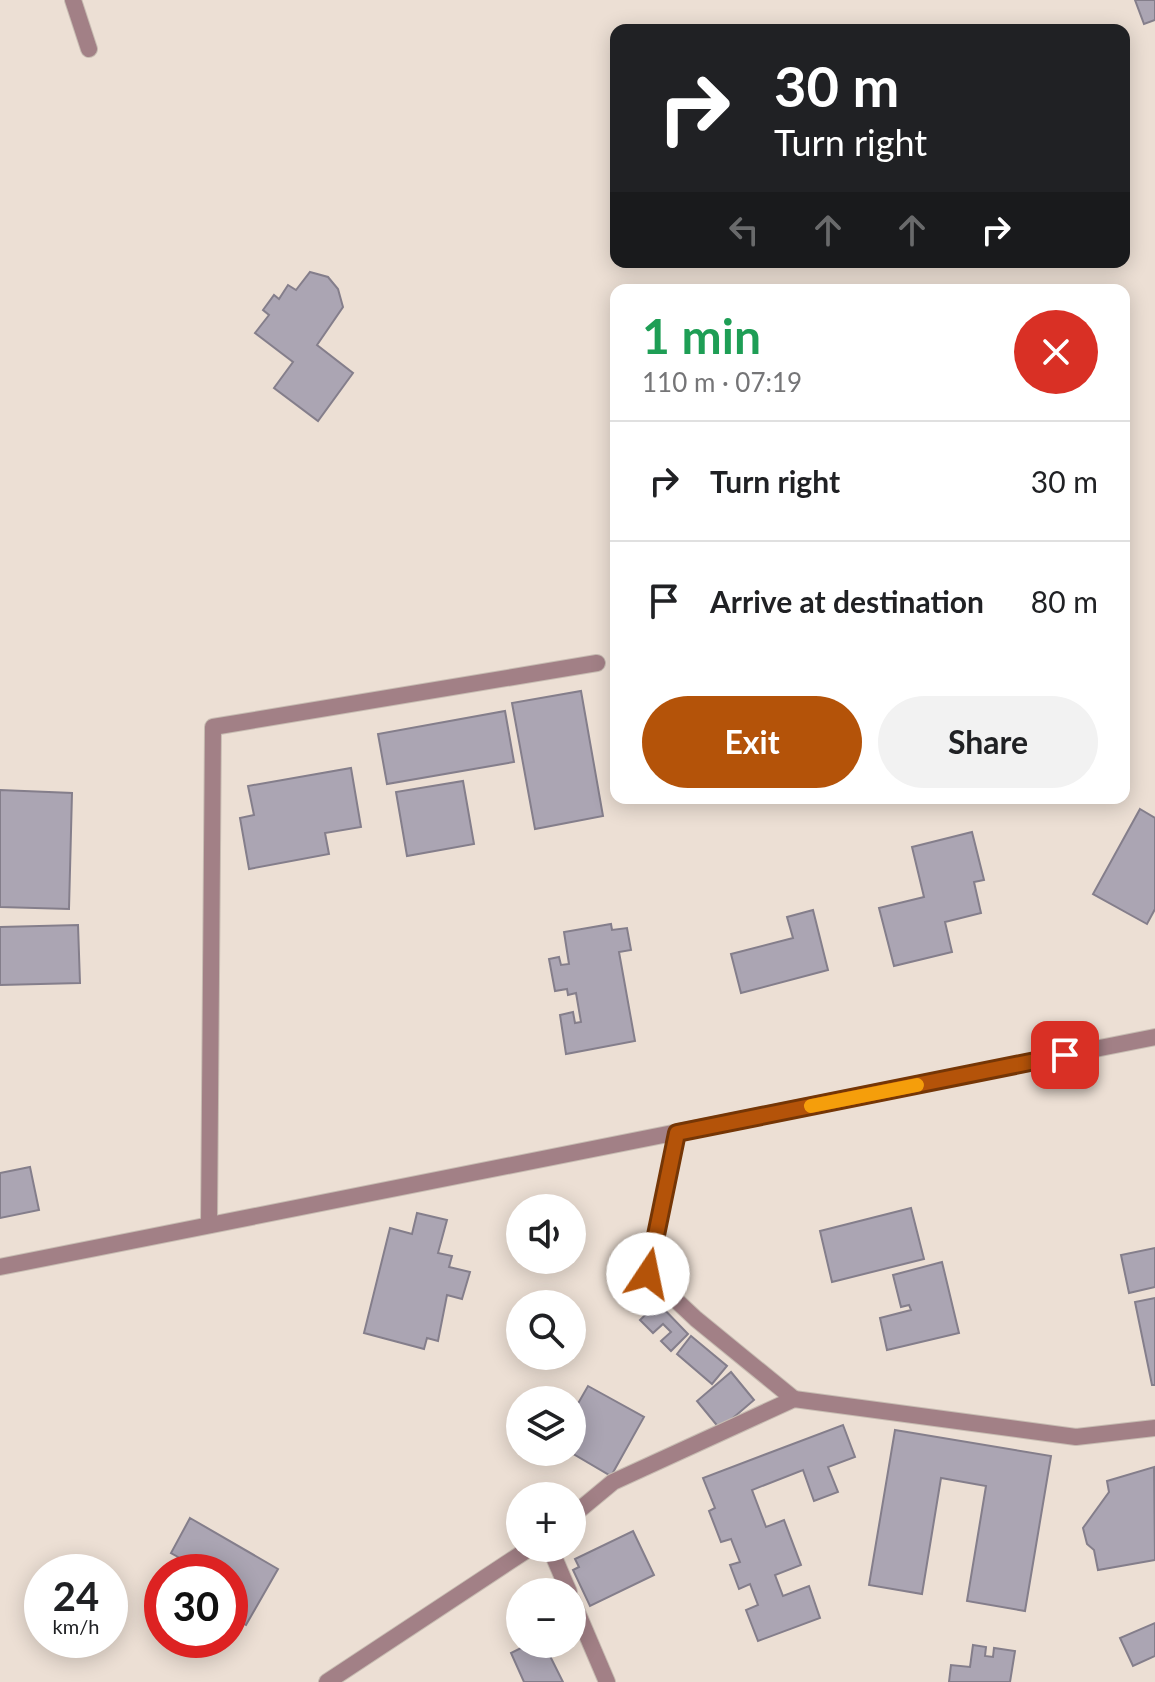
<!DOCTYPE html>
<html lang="en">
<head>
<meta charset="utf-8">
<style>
	body { margin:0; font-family:Lato,sans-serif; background:#f2f2f2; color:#202124; height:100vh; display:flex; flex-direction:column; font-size:30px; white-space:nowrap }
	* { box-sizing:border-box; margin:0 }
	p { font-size:26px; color:#757577 }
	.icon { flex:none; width:44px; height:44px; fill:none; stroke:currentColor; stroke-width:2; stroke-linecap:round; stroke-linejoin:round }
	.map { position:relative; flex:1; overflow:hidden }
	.sheet { position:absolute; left:610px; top:284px; width:520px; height:520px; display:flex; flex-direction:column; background:#fff; border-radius:16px; box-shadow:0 4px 20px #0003 }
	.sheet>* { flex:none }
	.hud { position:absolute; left:610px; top:24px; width:520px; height:244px; border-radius:16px; box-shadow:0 4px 20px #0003; background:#202124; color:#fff; overflow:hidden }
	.buttons { position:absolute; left:506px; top:1194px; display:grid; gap:16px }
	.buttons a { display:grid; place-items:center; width:80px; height:80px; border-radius:50%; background:#fff; box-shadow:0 4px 20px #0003; font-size:40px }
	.speed { position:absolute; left:24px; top:1554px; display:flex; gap:16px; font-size:40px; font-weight:700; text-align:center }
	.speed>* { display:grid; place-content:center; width:104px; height:104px; border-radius:50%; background:#fff; box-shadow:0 4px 20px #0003; line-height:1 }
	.speed small { font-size:20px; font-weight:400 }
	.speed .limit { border:12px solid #d22; background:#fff; color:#111 }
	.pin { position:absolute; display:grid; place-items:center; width:68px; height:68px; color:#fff; margin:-34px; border-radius:16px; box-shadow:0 4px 12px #0006 }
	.me { position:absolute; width:88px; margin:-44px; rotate:11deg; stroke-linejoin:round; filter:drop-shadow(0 0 6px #0008) }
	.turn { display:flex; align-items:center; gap:28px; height:168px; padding:0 32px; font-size:36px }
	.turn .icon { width:104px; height:104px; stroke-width:2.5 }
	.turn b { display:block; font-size:56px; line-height:68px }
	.lanes { display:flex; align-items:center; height:76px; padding:0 32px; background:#0003; justify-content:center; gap:40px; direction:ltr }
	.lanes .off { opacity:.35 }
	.round { display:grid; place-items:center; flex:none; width:84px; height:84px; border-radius:42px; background:#f2f2f2 }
	.overview { display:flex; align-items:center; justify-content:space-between; height:136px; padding:0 32px }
	h1 { font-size:48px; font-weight:700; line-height:60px; color:#1e9e55 }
	.button { display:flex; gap:16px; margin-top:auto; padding:16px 32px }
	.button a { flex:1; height:92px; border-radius:48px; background:#b45309; color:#fff; font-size:32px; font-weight:700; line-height:92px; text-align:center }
	.button a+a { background:#f2f2f2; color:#202124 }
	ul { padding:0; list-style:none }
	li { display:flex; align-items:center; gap:24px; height:120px; padding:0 32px; border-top:2px solid #e0e0e0 }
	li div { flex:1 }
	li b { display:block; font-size:30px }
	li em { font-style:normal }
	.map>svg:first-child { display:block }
	.building { fill:#aba5b3; stroke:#847e8b; stroke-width:2 }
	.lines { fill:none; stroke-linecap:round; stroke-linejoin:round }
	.street-casing { stroke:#c7bcb2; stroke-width:18 }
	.street { stroke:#a28086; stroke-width:16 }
	.route-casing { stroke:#753606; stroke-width:20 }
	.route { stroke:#b45309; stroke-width:14 }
	.slow { stroke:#f59e0b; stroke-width:14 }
</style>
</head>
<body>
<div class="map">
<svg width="1155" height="1682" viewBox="0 0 1155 1682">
	<rect width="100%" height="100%" fill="#ecdfd4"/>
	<g class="building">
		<path d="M1135,0H1155V20L1144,24Z"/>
		<path d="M310,272L328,277L338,289L343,307L317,345L353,373L318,421L274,388L293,362L255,333L269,315L263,310L274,295L279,299L288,285L296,290Z"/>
		<path d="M581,691L603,816L535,829L512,703Z"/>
		<path d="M505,711L514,762L387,784L378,734Z"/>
		<path d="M351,768L361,827L325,833L329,854L249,869L240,818L254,815L248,786Z"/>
		<path d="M463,781L474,844L407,856L396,792Z"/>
		<path d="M0,790L72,793L69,909L0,907Z"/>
		<path d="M1140,809L1155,818V909L1147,924L1093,894Z"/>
		<path d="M972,832L984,880L974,882L981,913L945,922L952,952L894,966L879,908L924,897L912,847Z"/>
		<path d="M813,910L828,970L741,993L731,954L793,938L787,917Z"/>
		<path d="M611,924L612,930L627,928L631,950L619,952L635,1041L566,1054L560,1015L573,1012L575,1023L581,1022L576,993L568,995L567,989L555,991L549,959L559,957L561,965L569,964L564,932Z"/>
		<path d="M78,925L80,983L0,985V927Z"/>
		<path d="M30,1167L39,1210L0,1218V1173Z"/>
		<path d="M911,1208L924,1259L832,1282L820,1231Z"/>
		<path d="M417,1213L447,1220L438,1253L452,1256L449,1267L470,1272L462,1299L447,1295L438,1341L427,1338L424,1349L364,1333L390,1228L412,1234Z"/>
		<path d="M1155,1248V1287L1129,1293L1121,1255Z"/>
		<path d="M942,1262L959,1333L887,1350L880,1318L911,1310L909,1305L901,1307L893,1275Z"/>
		<path d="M1155,1298V1385H1152L1135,1302Z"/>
		<path d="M658,1303L688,1334L671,1351L661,1341L671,1332L663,1324L653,1333L640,1320Z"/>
		<path d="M691,1336L727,1366L712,1384L677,1354Z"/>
		<path d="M731,1372L754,1400L720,1429L697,1401Z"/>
		<path d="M588,1386L644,1417L611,1476L570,1452H572V1414Z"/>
		<path d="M843,1425L855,1457L828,1467L838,1492L814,1501L803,1470L752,1490L766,1527L784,1520L801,1565L775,1575L783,1596L809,1586L820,1618L758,1641L746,1610L758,1605L750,1584L739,1589L730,1565L740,1562L731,1539L721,1542L709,1511L715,1508L703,1478Z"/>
		<path d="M895,1430L1051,1456L1025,1611L967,1601L986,1486L941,1478L922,1594L869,1585Z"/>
		<path d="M1154,1467L1155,1560L1098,1570L1094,1550L1087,1544L1083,1528L1109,1492L1107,1481Z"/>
		<path d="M190,1518L278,1569L246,1625L230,1616V1572L170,1571L178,1557L171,1553Z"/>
		<path d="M633,1531L654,1575L590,1606L573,1570L579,1567L575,1559Z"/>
		<path d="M1155,1623V1656L1133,1666L1120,1638Z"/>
		<path d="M529,1644H544L563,1682H524L511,1653Z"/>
		<path d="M973,1645L986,1647L985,1656L993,1657L994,1648L1015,1651L1010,1682H949L951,1665L970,1667Z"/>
	</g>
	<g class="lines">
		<g class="street-casing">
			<g id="street">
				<path d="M73,0L89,49"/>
				<path d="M677,1133L648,1274L696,1319L794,1399"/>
				<path d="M209,1225L213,727L597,663"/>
				<path d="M0,1267L1155,1037"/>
				<path d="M572,1516L613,1482L794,1399L1076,1437L1155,1428"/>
				<path d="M550,1548L569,1592"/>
				<path d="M572,1600L607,1682"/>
				<path d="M327,1682L530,1548"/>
			</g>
		</g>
		<use href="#street" class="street"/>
	</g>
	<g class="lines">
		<g class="route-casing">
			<path id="route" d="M648,1274L677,1133L1065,1055"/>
		</g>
		<use href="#route" class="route"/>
		<path class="slow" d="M811,1106L917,1085"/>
	</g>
</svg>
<div class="buttons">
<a><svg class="icon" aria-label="sound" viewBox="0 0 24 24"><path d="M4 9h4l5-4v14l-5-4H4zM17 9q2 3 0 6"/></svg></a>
<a><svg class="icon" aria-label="search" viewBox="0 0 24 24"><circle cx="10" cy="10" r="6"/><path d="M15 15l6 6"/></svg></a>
<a><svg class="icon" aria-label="layers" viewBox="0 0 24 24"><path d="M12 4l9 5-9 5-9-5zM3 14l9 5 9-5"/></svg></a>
<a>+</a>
<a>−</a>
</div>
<div class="speed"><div>24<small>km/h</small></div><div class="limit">30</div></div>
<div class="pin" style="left:1065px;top:1055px;background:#d93025"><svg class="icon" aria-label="arrive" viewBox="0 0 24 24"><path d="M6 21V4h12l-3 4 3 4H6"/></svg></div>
<svg class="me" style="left:648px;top:1274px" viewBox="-20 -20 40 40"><circle r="19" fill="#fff"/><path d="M0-13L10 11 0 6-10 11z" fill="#b45309"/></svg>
<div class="hud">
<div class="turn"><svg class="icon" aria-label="right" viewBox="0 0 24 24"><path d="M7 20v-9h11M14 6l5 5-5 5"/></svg><div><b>30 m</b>Turn right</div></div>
<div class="lanes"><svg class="icon off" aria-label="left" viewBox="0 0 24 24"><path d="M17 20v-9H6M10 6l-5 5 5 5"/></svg><svg class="icon off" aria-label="ahead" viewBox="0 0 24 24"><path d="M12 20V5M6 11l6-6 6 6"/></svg><svg class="icon off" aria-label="ahead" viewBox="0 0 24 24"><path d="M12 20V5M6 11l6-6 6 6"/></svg><svg class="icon" aria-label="right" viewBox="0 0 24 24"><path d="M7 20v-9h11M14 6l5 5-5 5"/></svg></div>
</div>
<section class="sheet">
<div class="overview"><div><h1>1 min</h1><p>110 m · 07:19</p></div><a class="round" style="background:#d93025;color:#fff"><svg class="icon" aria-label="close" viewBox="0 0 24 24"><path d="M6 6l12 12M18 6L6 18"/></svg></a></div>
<ul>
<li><svg class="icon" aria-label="right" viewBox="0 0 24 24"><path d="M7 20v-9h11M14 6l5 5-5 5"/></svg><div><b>Turn right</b></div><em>30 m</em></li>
<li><svg class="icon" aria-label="arrive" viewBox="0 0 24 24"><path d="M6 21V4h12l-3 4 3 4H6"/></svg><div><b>Arrive at destination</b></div><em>80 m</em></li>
</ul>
<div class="button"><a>Exit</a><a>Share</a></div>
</section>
</div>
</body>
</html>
